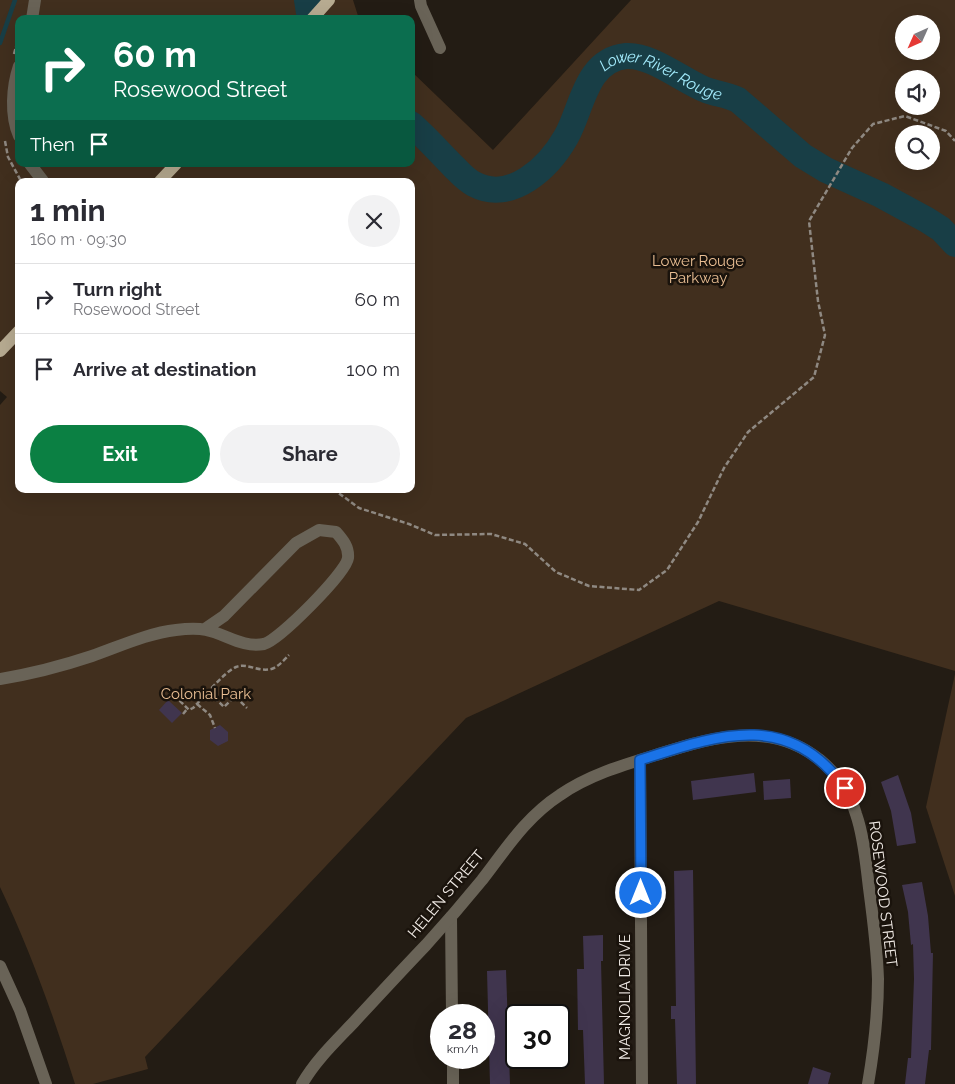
<!DOCTYPE html>
<html lang="en">
<head>
<meta charset="utf-8">
<style>
	body { margin:0; font-family:Raleway,sans-serif; background:#f2f2f3; color:#2b2b33; height:100vh; display:flex; flex-direction:column; font-size:19px; white-space:nowrap }
	* { box-sizing:border-box; margin:0 }
	p { font-size:16px; color:#7c7c81 }
	.icon { flex:none; width:28px; height:28px; fill:none; stroke:currentColor; stroke-width:2; stroke-linecap:round; stroke-linejoin:round }
	.map { position:relative; flex:1; overflow:hidden }
	.details { position:absolute; left:15px; top:178px; width:400px; height:315px; display:flex; flex-direction:column; background:#fff; border-radius:10px; box-shadow:0 5px 20px #0002 }
	.details>* { flex:none }
	.top-card { position:absolute; left:15px; top:15px; width:400px; height:152px; border-radius:10px; box-shadow:0 5px 20px #0002; background:#0b6e4f; color:#fff; overflow:hidden }
	.needle { width:32px; rotate:225deg }
	.controls { position:absolute; left:895px; top:15px; display:grid; gap:10px }
	.controls a { display:grid; place-items:center; width:45px; height:45px; border-radius:50%; background:#fff; box-shadow:0 5px 20px #0002; font-size:25px }
	.speed { position:absolute; left:430px; top:1004px; display:flex; gap:10px; font-size:25px; font-weight:700; text-align:center }
	.speed>* { display:grid; place-content:center; width:65px; height:65px; border-radius:50%; background:#fff; box-shadow:0 5px 20px #0002; line-height:1 }
	.speed small { font-size:12px; font-weight:400 }
	.speed .limit { border:2px solid #111; border-radius:8px; background:#fff; color:#111 }
	.pin { position:absolute; display:grid; place-items:center; width:42px; height:42px; color:#fff; margin:-21px; border:2px solid #fff; border-radius:50%; box-shadow:0 1px 5px #0007 }
	.me { position:absolute; width:55px; margin:-28px; rotate:0deg; stroke-linejoin:round; filter:drop-shadow(0 0 4px #0008) }
	.turn { display:flex; align-items:center; gap:18px; height:105px; padding:0 15px; font-size:22px }
	.turn .icon { width:65px; height:65px; stroke-width:2.5 }
	.turn b { display:block; font-size:35px; line-height:42px }
	.then { display:flex; align-items:center; height:48px; padding:0 15px; background:#0003; gap:10px; font-size:19px }
	.round { display:grid; place-items:center; flex:none; width:52px; height:52px; border-radius:26px; background:#f2f2f3 }
	.head { display:flex; align-items:center; justify-content:space-between; height:85px; padding:0 15px }
	h1 { font-size:30px; font-weight:700; line-height:38px }
	.button { display:flex; gap:10px; margin-top:auto; padding:10px 15px }
	.button a { flex:1; height:58px; border-radius:30px; background:#0b8043; color:#fff; font-size:20px; font-weight:700; line-height:58px; text-align:center }
	.button a+a { background:#f2f2f3; color:#2b2b33 }
	ul { padding:0; list-style:none }
	li { display:flex; align-items:center; gap:15px; height:70px; padding:0 15px; border-top:1px solid #e1e1e2 }
	li div { flex:1 }
	li b { display:block; font-size:19px }
	li em { font-style:normal }
	.map>svg:first-child { display:block }
	.green { fill:#412f1e; fill-rule:evenodd }
	.lines { fill:none; stroke-linecap:round; stroke-linejoin:round }
	.stream { stroke:#183e46; stroke-width:4.5 }
	.river { stroke:#183e46; stroke-width:26 }
	.building { fill:#40354e }
	.path { stroke:#8f8982; stroke-width:2.5; stroke-dasharray:5 2.5; stroke-linecap:butt }
	.minor { stroke:#696357; stroke-width:12 }
	.major { stroke:#b7ab91; stroke-width:12 }
	.route-casing { stroke:#114b97; stroke-width:12 }
	.route { stroke:#1a73e8; stroke-width:9 }
	.labels { text-anchor:middle; stroke-width:5; stroke-linejoin:round; paint-order:stroke }
	.park-label { font-size:15px; fill:#e8bd92; stroke:#1a130c }
	.street-label { font-size:15px; fill:#f0eae5; stroke:#1a130c }
	.water-label { font-size:16px; font-style:italic; fill:#a2eafb; stroke:#1a130c }
</style>
</head>
<body>
<div class="map">
<svg width="955" height="1084" viewBox="0 0 955 1084">
	<rect width="100%" height="100%" fill="#231c14"/>
	<g class="green">
		<path d="M0,0H353L359,19H19V164H411V71L493,150L631,0H955V671L719,601L466,718L145,1057L148,1069L93,1084H75C54,1017 30,950 0,887V405L7,397L0,391ZM904,24H931V51H904ZM904,79H931V106H904ZM904,134H931V161H904ZM19,181H411V489H19Z"/>
		<path d="M955,674V896L926,807Z"/>
	</g>
	<g class="lines">
		<path class="stream" d="M0,43L15,0"/>
		<g class="river">
			<path d="M307,0L310,19"/>
			<path id="s1" d="M411,124C426,137 440,153 454,167C460,173 466,180 474,184C511,204 549,167 566,137C582,110 585,60 626,56C651,54 683,81 706,90C717,94 728,95 738,100L803,156L826,170L881,195L927,220L941,229L955,244"/>
		</g>
	</g>
	<g class="building">
		<path d="M168,700L182,713L172,723L159,710Z"/>
		<path d="M220,725L228,732V741L218,746L210,740V730Z"/>
		<path d="M754,773L756,792L693,800L691,781Z"/>
		<path d="M898,775L911,813L916,843L897,846L891,811L881,782Z"/>
		<path d="M790,779L791,798L764,800L763,781Z"/>
		<path d="M693,870L696,1084H677L675,1019H671V1006H676L674,871Z"/>
		<path d="M922,882L928,916L931,953H933L931,1050H929L925,1084H905L908,1058H911L914,979L913,944L911,945L908,912L902,885Z"/>
		<path d="M603,935V961H601L604,1084H585L583,1030H578L577,969H584L583,936Z"/>
		<path d="M506,970L510,1084H490L487,971Z"/>
		<path d="M813,1067L831,1073L828,1084H808Z"/>
	</g>
	<g class="lines">
		<g class="path">
			<path d="M14,54L19,36"/>
			<path d="M5,141L8,157L21,181"/>
			<path d="M333,489L359,508L409,524L435,535L491,534L525,544L556,572L589,586L639,590L667,570L698,522L724,468L748,432L814,377L825,335L818,301L809,221L852,148L873,124L905,116L946,131L955,141"/>
			<path d="M209,692L224,707L235,696L247,708"/>
			<path d="M173,700L175,699H178L189,710L193,708C204,697 224,672 236,667C248,662 260,674 274,668C280,665 285,659 289,655"/>
			<path d="M197,704L210,715L215,728"/>
			<path d="M183,714L188,708"/>
		</g>
		<g class="minor">
			<path d="M420,0L421,6L440,48"/>
			<path d="M32,19L35,0"/>
			<path d="M19,66C12,87 10,115 19,136"/>
			<path d="M30,164L43,181"/>
			<path d="M0,679C31,674 62,666 92,656C118,647 148,633 176,630C184,629 197,628 206,630C226,634 242,648 264,644C279,640 346,573 348,558C349,547 343,540 336,532L319,530L296,543L224,616L205,629"/>
			<path d="M640,761L642,1084"/>
			<path d="M451,917L452,1015"/>
			<path d="M0,966L20,1010L46,1084"/>
			<path d="M453,1058V1084"/>
			<path d="M302,1084C315,1061 335,1042 354,1022C378,996 402,970 426,945C445,924 464,902 482,880C506,849 526,817 560,795C593,772 634,762 672,750C722,734 776,724 820,760C837,774 850,793 856,814C864,837 866,864 869,888C873,918 877,949 878,979C878,1014 874,1049 868,1084"/>
		</g>
		<g class="major">
			<path d="M312,19L329,0"/>
			<path d="M160,181L176,164"/>
			<path d="M0,351L19,331"/>
		</g>
	</g>
	<g class="lines">
		<g class="route-casing">
			<path id="route" d="M641,893L640,760C718,735 788,709 845,788"/>
		</g>
		<use href="#route" class="route"/>
	</g>
	<g class="labels">
		<g class="park-label">
			<text x="698" y="266">Lower Rouge<tspan x="698" dy="17">Parkway</tspan></text>
			<text x="206" y="699">Colonial Park</text>
		</g>
		<g class="street-label">
			<text transform="translate(446 894) rotate(-50)" y="5">HELEN STREET</text>
			<text transform="translate(883 894) rotate(83)" y="5">ROSEWOOD STREET</text>
			<text transform="translate(625 997) rotate(-90)" y="5">MAGNOLIA DRIVE</text>
		</g>
		<g class="water-label">
			<text dy="6" stroke="none"><textPath href="#s1" startOffset="346">Lower River Rouge</textPath></text>
		</g>
	</g>
</svg>
<div class="controls">
<a><svg class="needle" viewBox="-14 -14 28 28"><path d="M0-13l5 13h-10z" fill="#e53935"/><path d="M0 13l5-13h-10z" fill="#7c7c81"/></svg></a>
<a><svg class="icon" aria-label="sound" viewBox="0 0 24 24"><path d="M4 9h4l5-4v14l-5-4H4zM17 9q2 3 0 6"/></svg></a>
<a><svg class="icon" aria-label="search" viewBox="0 0 24 24"><circle cx="10" cy="10" r="6"/><path d="M15 15l6 6"/></svg></a>
</div>
<div class="speed"><div>28<small>km/h</small></div><div class="limit">30</div></div>
<div class="pin" style="left:845px;top:788px;background:#d93025"><svg class="icon" aria-label="arrive" viewBox="0 0 24 24"><path d="M6 21V4h12l-3 4 3 4H6"/></svg></div>
<svg class="me" style="left:641px;top:893px" viewBox="-20 -20 40 40"><circle r="17" fill="#1a73e8" stroke="#fff" stroke-width="3"/><path d="M0-11L8 9 0 5-8 9z" fill="#fff"/></svg>
<div class="top-card">
<div class="turn"><svg class="icon" aria-label="right" viewBox="0 0 24 24"><path d="M7 20v-9h11M14 6l5 5-5 5"/></svg><div><b>60 m</b>Rosewood Street</div></div>
<div class="then">Then<svg class="icon" aria-label="arrive" viewBox="0 0 24 24"><path d="M6 21V4h12l-3 4 3 4H6"/></svg></div>
</div>
<section class="details">
<div class="head"><div><h1>1 min</h1><p>160 m · 09:30</p></div><a class="round"><svg class="icon" aria-label="close" viewBox="0 0 24 24"><path d="M6 6l12 12M18 6L6 18"/></svg></a></div>
<ul>
<li><svg class="icon" aria-label="right" viewBox="0 0 24 24"><path d="M7 20v-9h11M14 6l5 5-5 5"/></svg><div><b>Turn right</b><p>Rosewood Street</p></div><em>60 m</em></li>
<li><svg class="icon" aria-label="arrive" viewBox="0 0 24 24"><path d="M6 21V4h12l-3 4 3 4H6"/></svg><div><b>Arrive at destination</b></div><em>100 m</em></li>
</ul>
<div class="button"><a>Exit</a><a>Share</a></div>
</section>
</div>
</body>
</html>
